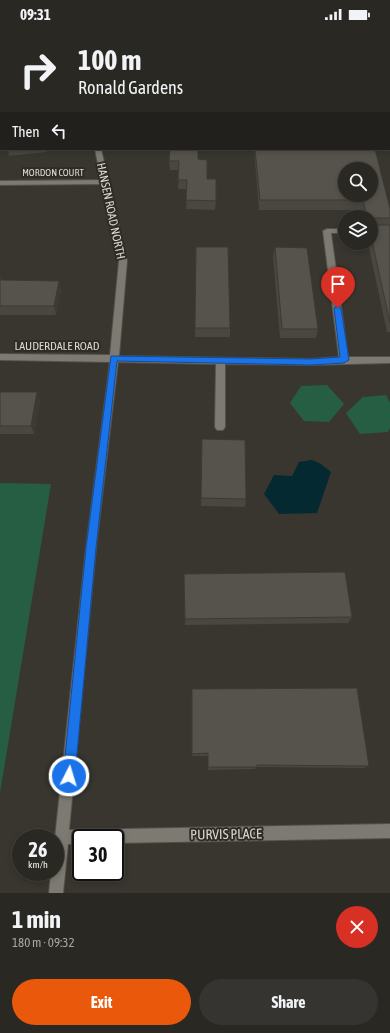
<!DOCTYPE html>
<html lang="en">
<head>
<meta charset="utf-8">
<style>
	body { margin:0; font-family:"Asap Condensed",sans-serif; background:#363430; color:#f1f3f6; height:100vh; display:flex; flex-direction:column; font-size:15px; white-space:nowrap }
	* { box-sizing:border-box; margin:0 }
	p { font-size:13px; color:#a5a6a6 }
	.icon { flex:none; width:22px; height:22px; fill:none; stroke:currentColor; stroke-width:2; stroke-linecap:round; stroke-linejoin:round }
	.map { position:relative; height:865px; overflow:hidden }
	.panel { display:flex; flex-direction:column; background:#2a2823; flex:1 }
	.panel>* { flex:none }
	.banner { position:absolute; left:0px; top:0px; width:390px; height:122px; box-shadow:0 2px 6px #0003,0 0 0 1px #464441; background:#2a2823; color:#f1f3f6; overflow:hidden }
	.tools { position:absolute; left:338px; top:134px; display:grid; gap:8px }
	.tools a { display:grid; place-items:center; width:40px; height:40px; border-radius:50%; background:#2a2823; box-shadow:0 2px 6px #0003,0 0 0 1px #464441; font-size:20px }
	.speed { position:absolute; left:12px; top:801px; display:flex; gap:8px; font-size:20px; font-weight:700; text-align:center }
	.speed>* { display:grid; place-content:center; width:52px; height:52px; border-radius:50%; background:#2a2823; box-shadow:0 2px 6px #0003,0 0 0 1px #464441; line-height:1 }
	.speed small { font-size:10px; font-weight:400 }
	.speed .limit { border:2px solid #111; border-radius:6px; background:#fff; color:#111 }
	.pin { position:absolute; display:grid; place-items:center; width:34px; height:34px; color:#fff; margin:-41px -17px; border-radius:50% 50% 50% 0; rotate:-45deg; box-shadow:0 0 4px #0007 }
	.pin .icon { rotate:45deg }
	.me { position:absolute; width:44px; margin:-22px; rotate:5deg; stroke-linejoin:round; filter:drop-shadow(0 0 3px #0008) }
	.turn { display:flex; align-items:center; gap:14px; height:84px; padding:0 12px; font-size:18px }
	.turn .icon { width:52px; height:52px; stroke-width:2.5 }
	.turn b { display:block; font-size:28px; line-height:34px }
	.then { display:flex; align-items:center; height:38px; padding:0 12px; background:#0003; gap:8px; font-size:15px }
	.round { display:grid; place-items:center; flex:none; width:42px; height:42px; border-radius:21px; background:#363430 }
	.headline { display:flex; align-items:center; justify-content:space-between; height:68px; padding:0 12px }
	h1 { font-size:24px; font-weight:700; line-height:30px }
	.cta { display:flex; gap:8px; margin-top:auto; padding:8px 12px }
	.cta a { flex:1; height:46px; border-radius:24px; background:#ea580c; color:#fff; font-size:16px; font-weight:700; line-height:46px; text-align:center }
	.cta a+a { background:#363430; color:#f1f3f6 }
	.status { display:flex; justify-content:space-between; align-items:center; height:28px; padding:0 20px; background:#2a2823; direction:ltr }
	.status svg { height:11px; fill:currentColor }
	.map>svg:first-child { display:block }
	.green { fill:#265e44 }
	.water { fill:#052931 }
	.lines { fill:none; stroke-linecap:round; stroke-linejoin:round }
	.minor-casing { stroke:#54514c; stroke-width:2 }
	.minor { fill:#7d7a72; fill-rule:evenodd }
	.wall { fill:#4a4741 }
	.shaded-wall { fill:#3c3a35 }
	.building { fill:#56534c; stroke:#3c3a35; fill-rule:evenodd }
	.route { fill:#1a73e8; stroke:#114b97 }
	.labels { text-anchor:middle; stroke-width:4; stroke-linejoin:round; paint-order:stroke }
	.far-street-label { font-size:10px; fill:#dad8d4; stroke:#2e2c25 }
	.street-label { font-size:12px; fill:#dad8d4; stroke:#2e2c25 }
	.near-street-label { font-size:14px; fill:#dad8d4; stroke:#2e2c25 }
</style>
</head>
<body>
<div class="status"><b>09:31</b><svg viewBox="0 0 49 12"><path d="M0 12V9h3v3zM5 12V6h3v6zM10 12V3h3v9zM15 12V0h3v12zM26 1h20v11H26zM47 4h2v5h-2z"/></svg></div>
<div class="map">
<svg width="390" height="865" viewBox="0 0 390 865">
	<rect width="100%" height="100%" fill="#38362f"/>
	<g class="green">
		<path d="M327,357L344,376L329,394L304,393L290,375L301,358Z"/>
		<path d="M386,367L390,375V400L388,404L360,406L346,385L363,369Z"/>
		<path d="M0,455L51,456L0,765Z"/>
	</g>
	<path class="water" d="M312,432L321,436L331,444L317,485L279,486L264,466L274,447L292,448L299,434Z"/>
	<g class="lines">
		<g class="minor-casing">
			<g id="minor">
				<path d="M63,0H69L70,1H64Z"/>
				<path d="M226,0H232L233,1H227Z"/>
				<path d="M95,121H101L127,233L119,328L311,331L339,329L323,203L327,201H345V205H331L348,329H390V335L311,337L225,336V399L223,402H217L215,399L216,336L118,334L96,520L69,802L390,796V810L115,815V810H81V816H68L63,865H49L51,844H55V810L86,520L110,334L0,332V326L110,327L119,233L102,156L0,157V153L101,152Z"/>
			</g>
		</g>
		<use href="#minor" class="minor"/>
	</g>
	<g class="wall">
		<path d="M0,0H26V1H1V121H46L47,124L9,128L8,122H0Z"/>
		<path d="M266,0H390V102H389V1H266Z"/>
		<path d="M254,121H375L390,181V304H387L368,215H371V189H362L361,182H259Z"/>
		<path d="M198,131L207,151L216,173L215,182L186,181L187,161H178L179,142H170L169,133Z"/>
		<path d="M196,219L230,300V309H195Z"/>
		<path d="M275,219L318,301L316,310H280L273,229Z"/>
		<path d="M0,249L1,252L59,253L61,262L56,287H0Z"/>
		<path d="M0,364L40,373L34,406H0Z"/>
		<path d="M202,411L246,471L245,479L201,478Z"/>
		<path d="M184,546L352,589L348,595L185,597Z"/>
		<path d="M192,661L369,738L364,740L256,739L255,741L208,742V728H192Z"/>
	</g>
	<g class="shaded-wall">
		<path d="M59,253L61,262L56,287L54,278Z"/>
		<path d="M37,364L40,373L34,406L31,398Z"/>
	</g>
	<g class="building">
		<path d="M0,0H22V1H1V35H0Z"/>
		<rect x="128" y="0" width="79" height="1"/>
		<path d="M268,0H390V92H389V1H268Z"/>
		<path d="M1,40V113H0V42Z"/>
		<path d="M170,121H198V131L207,132V151H216V173L186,172L187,152H178L179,133H169Z"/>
		<path d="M255,121H375L390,181V190H374L372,196L374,197H390V295L371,208V189H367L363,172H260ZM345,141H371V167H345Z"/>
		<path d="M196,219H228L230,300H195Z"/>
		<path d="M275,219L307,220L318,301H282Z"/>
		<path d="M0,252L59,253L54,278H0Z"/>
		<path d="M0,364H37L31,398H0Z"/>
		<path d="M202,411L245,412L246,471L201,470Z"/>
		<path d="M345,544L352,589L185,591L184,546Z"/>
		<path d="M357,660L369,738L257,737V739H208V725L192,726V661Z"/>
	</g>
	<path class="route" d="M338,277L341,280L349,332L344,335L311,337L117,333L96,520L75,748L73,753L69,754L65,753L63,748L86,520L111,328L311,331L340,329L334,280Z"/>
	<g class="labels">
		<g class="far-street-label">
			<text x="53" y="148">MORDON COURT</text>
		</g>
		<g class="street-label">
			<text transform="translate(111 183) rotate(78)" y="4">HANSEN ROAD NORTH</text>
			<text x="57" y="322">LAUDERDALE ROAD</text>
		</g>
		<g class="near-street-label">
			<text transform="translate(226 806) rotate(-1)" y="5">PURVIS PLACE</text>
		</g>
	</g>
</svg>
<div class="tools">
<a><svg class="icon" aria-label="search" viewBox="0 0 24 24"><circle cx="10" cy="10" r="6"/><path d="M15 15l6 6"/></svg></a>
<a><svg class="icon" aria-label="layers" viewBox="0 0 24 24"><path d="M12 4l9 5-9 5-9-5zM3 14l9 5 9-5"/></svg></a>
</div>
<div class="speed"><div>26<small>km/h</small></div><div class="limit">30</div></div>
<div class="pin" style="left:338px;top:280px;background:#d93025"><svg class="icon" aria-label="arrive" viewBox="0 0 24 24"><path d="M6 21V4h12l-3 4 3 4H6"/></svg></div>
<svg class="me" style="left:69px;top:748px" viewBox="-20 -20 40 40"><circle r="17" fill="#1a73e8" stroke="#fff" stroke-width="3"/><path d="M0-11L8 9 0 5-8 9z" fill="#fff"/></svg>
<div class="banner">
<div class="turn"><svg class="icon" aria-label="right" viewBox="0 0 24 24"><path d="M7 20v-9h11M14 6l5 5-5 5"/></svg><div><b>100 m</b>Ronald Gardens</div></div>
<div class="then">Then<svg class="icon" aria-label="left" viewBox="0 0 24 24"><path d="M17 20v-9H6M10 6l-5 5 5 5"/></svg></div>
</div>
</div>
<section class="panel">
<div class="headline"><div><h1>1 min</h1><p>180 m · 09:32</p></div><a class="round" style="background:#d93025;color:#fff"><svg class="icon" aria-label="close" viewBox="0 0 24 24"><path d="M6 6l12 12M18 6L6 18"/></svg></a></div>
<div class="cta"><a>Exit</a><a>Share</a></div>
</section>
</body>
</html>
